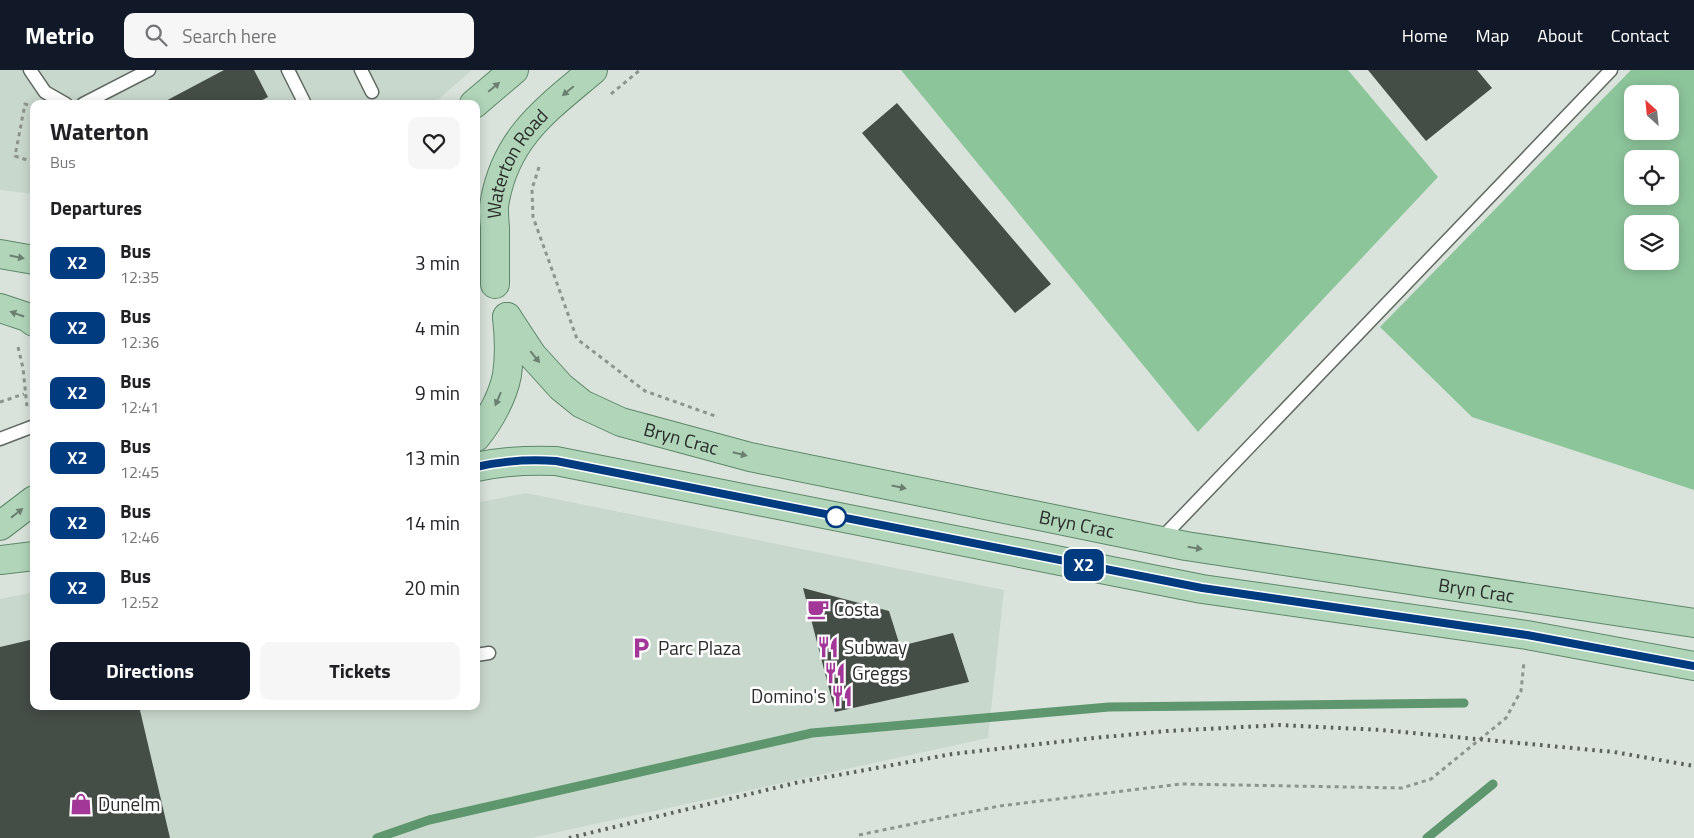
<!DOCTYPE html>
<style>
body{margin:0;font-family:"Titillium Web",sans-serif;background:#f6f6f6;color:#202124;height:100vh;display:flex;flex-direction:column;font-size:19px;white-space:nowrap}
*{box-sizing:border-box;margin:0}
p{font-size:16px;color:#757577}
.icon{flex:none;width:28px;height:28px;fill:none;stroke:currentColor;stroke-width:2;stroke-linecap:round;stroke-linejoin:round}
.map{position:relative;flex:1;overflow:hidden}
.sheet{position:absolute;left:30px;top:30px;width:450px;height:610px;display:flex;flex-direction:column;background:#fff;border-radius:10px;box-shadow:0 2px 12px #0003}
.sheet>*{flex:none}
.badge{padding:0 10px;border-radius:8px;font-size:18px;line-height:32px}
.needle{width:32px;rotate:333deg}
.tools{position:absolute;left:1624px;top:15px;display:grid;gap:10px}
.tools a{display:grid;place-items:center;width:55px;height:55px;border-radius:10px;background:#fff;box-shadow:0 2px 12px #0003;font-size:25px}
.map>.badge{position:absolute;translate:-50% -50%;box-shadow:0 0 0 2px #fff}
h2{padding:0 20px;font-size:19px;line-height:45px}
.round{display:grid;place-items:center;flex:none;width:52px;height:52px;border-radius:10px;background:#f6f6f6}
.head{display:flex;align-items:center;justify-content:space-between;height:85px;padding:0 20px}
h1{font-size:24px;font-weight:700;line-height:38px}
.cta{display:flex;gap:10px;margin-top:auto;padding:10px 20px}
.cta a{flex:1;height:58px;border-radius:10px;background:#111827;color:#fff;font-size:20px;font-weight:700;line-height:58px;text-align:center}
.cta a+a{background:#f6f6f6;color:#202124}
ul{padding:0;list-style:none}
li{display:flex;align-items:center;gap:15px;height:65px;padding:0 20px}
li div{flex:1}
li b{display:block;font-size:19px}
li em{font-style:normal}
li .badge{min-width:55px;font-weight:700;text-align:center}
header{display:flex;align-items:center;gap:30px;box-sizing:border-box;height:70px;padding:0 25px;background:#111827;color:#fff}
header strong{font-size:24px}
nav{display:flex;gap:28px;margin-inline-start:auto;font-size:18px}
.search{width:350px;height:45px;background:#f6f6f6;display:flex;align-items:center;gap:12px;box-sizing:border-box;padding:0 18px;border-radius:10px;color:#757577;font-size:19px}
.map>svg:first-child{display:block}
.built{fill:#c9d8cc}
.green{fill:#8dc59b;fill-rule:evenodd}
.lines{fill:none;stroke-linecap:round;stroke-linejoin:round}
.stream{stroke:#5e966d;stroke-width:9}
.building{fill:#454d47}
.lane-casing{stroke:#606962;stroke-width:15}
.primary-casing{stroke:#5e8869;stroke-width:30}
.path{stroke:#8d948e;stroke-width:3;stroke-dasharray:4 4;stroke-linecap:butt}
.lane{stroke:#fff;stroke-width:12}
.primary{stroke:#b0d5b9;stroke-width:28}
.rail{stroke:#5b605b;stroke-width:4;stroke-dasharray:2.5 5;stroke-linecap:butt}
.oneway{fill:#6c8071}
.line-casing{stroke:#fff;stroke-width:11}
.line{stroke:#003b80;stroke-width:8}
.stop-dot{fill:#fff;stroke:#003b80;stroke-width:2.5}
.labels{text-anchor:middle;stroke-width:5;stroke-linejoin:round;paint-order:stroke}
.street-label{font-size:19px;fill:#292c29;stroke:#fff}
.poi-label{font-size:19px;fill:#292c29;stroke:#fff;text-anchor:start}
</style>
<header>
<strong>Metrio</strong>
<div class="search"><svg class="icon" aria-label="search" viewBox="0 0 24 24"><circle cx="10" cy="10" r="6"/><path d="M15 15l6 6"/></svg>Search here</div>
<nav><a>Home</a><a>Map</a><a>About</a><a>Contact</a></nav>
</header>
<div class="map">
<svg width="1694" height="768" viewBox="0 0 1694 768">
<rect width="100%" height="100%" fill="#d9e3db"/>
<path class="built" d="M 0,0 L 472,0 L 433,34 L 34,34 L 34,124 L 0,120 Z
M 526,423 L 1004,520 L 988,668 L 531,768 L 0,768 L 0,529 L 34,522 L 34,636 L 476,636 L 476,433 Z"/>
<path class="green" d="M 901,0 L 1348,0 L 1438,107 L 1198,362 Z
M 1631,0 L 1694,0 L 1694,420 L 1472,347 L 1380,257 ZM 1632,24 L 1670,24 L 1670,61 L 1632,61 ZM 1632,89 L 1670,89 L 1670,126 L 1632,126 ZM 1632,154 L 1670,154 L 1670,191 L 1632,191 Z"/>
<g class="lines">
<path class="stream" d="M 377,768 L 429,750 L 812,663 L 1109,637 L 1464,633
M 1427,768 L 1493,714"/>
</g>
<path class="building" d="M 224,0 L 254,0 L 268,27 L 255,34 L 160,34 Z
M 1368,0 L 1477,0 L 1492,18 L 1426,71 Z
M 897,33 L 1051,214 L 1015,243 L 862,63 Z
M 803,518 L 889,541 L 900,576 L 953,563 L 969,612 L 835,642 Z
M 34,569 L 34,636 L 139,636 L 170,768 L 0,768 L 0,577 Z"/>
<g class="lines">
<g class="lane-casing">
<path id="lane" d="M 30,0 L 45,22 L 66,34
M 288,0 L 305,34
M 361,0 L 372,22
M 83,34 L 149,0
M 0,369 L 34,356
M 1159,471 L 1611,0
M 476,585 L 489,583"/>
</g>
<g class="primary-casing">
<g id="primary">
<path d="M 474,34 L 514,0"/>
<path d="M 0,184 L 34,190"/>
<path id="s1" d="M 495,214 C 495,195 495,176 495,157 C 494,148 493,139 495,130 C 507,66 547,39 593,0"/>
<path d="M 0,238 L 27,247 L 34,252"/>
<path id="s2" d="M 507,247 L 532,285 L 561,317 L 582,334 L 621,352 L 750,387 L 1186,476 L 1694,553"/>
<path d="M 476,367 C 490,350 503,326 507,305 C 510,286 509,265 507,247"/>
<path d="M 476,397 C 503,391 529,390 556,391 L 1202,519 L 1527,565 L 1694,596"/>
<path d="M 0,456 L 34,430"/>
<path d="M 0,490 L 34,486"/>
</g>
</g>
<path class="path" d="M 611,24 L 640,0
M 28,35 L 25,34 L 15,86 L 30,91
M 539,97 L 532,119 L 533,147 L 577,269 L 645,321 L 718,347
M 18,277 L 23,298 L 27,337
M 0,332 L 24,324
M 859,765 L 999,736 L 1181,714 L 1402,718 L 1431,709 L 1506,648 L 1521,621 L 1524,592"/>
<use href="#lane" class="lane"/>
<use href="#primary" class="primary"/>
<path class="rail" d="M 569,768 L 795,713 L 952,684 L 1084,669 L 1167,661 L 1280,655 L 1381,660 L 1614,682 L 1694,696"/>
</g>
<defs><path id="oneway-solid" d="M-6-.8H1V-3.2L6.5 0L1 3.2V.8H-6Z" transform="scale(1.25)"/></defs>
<g class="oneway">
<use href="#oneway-solid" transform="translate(494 17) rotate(-40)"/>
<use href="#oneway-solid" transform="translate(568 21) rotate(140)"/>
<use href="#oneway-solid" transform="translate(17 187) rotate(11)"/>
<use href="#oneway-solid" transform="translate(17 244) rotate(-161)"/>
<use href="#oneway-solid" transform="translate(535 287) rotate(51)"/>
<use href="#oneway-solid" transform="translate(498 329) rotate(113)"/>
<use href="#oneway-solid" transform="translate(740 384) rotate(14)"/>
<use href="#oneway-solid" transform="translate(899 417) rotate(12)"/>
<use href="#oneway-solid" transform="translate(17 443) rotate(-38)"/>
<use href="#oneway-solid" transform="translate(1195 478) rotate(9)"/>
</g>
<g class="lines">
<g class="line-casing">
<path id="line" d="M 476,397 C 502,391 529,389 556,391 L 1202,518 L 1527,565 L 1694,596"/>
</g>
<use href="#line" class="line"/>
</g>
<defs>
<g id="cafe-bare" transform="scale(1.725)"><path d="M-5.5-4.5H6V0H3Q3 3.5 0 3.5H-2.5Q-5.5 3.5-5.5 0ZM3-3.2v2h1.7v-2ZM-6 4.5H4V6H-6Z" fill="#a23798" stroke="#fff" stroke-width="2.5" paint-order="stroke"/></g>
<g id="restaurant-bare" transform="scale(1.725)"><path d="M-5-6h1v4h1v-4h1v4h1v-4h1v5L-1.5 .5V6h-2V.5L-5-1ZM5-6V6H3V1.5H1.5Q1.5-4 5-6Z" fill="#a23798" stroke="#fff" stroke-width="2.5" paint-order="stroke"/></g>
<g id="parking-bare" transform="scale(1.725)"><path d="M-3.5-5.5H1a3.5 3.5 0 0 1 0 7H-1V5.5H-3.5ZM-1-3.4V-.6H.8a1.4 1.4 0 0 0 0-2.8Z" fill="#a23798" stroke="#fff" stroke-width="2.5" paint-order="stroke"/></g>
<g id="shop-bare" transform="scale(1.725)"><path d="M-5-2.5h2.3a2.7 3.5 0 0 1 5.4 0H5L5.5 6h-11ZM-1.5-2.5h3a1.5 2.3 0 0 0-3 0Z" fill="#a23798" stroke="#fff" stroke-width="2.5" paint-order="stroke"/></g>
</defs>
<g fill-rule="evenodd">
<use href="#cafe-bare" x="818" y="539"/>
<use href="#restaurant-bare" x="828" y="577"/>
<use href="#parking-bare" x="641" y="578"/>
<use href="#restaurant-bare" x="835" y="603"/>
<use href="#restaurant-bare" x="842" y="626"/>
<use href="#shop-bare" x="81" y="734"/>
</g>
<circle class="stop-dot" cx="836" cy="447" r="10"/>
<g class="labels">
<g class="street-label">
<text dy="7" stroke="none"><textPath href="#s1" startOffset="126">Waterton Road</textPath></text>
<text dy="7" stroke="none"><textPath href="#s2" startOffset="221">Bryn Crac</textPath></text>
<text dy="7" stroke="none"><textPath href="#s2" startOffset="626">Bryn Crac</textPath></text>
<text dy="7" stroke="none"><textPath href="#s2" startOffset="1031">Bryn Crac</textPath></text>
</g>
<g class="poi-label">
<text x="834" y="546">Costa</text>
<text x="844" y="584">Subway</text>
<text x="658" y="585">Parc Plaza</text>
<text x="852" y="610">Greggs</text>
<text x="826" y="633" text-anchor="end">Domino's</text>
<text x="98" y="741">Dunelm</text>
</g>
</g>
</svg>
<div class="tools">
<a><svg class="needle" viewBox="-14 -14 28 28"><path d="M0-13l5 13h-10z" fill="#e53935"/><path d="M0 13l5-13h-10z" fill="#757577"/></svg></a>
<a><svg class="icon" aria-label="locate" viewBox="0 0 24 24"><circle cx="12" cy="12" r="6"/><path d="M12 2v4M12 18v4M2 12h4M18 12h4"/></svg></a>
<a><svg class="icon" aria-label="layers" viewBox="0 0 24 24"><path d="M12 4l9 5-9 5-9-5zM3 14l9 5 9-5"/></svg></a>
</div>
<b class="badge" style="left:1084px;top:495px;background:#003b80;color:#fff">X2</b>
<section class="sheet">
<div class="head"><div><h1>Waterton</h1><p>Bus</p></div><a class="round"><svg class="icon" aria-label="heart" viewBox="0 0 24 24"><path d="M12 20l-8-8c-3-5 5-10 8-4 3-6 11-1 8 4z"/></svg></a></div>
<h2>Departures</h2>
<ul>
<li><span class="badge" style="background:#003b80;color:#fff">X2</span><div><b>Bus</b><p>12:35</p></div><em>3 min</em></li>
<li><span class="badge" style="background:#003b80;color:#fff">X2</span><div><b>Bus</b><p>12:36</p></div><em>4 min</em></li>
<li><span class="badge" style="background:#003b80;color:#fff">X2</span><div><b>Bus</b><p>12:41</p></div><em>9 min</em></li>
<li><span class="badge" style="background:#003b80;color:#fff">X2</span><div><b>Bus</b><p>12:45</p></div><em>13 min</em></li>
<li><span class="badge" style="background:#003b80;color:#fff">X2</span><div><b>Bus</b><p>12:46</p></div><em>14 min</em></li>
<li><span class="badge" style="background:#003b80;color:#fff">X2</span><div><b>Bus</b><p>12:52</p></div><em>20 min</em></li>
</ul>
<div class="cta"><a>Directions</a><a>Tickets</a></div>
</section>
</div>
